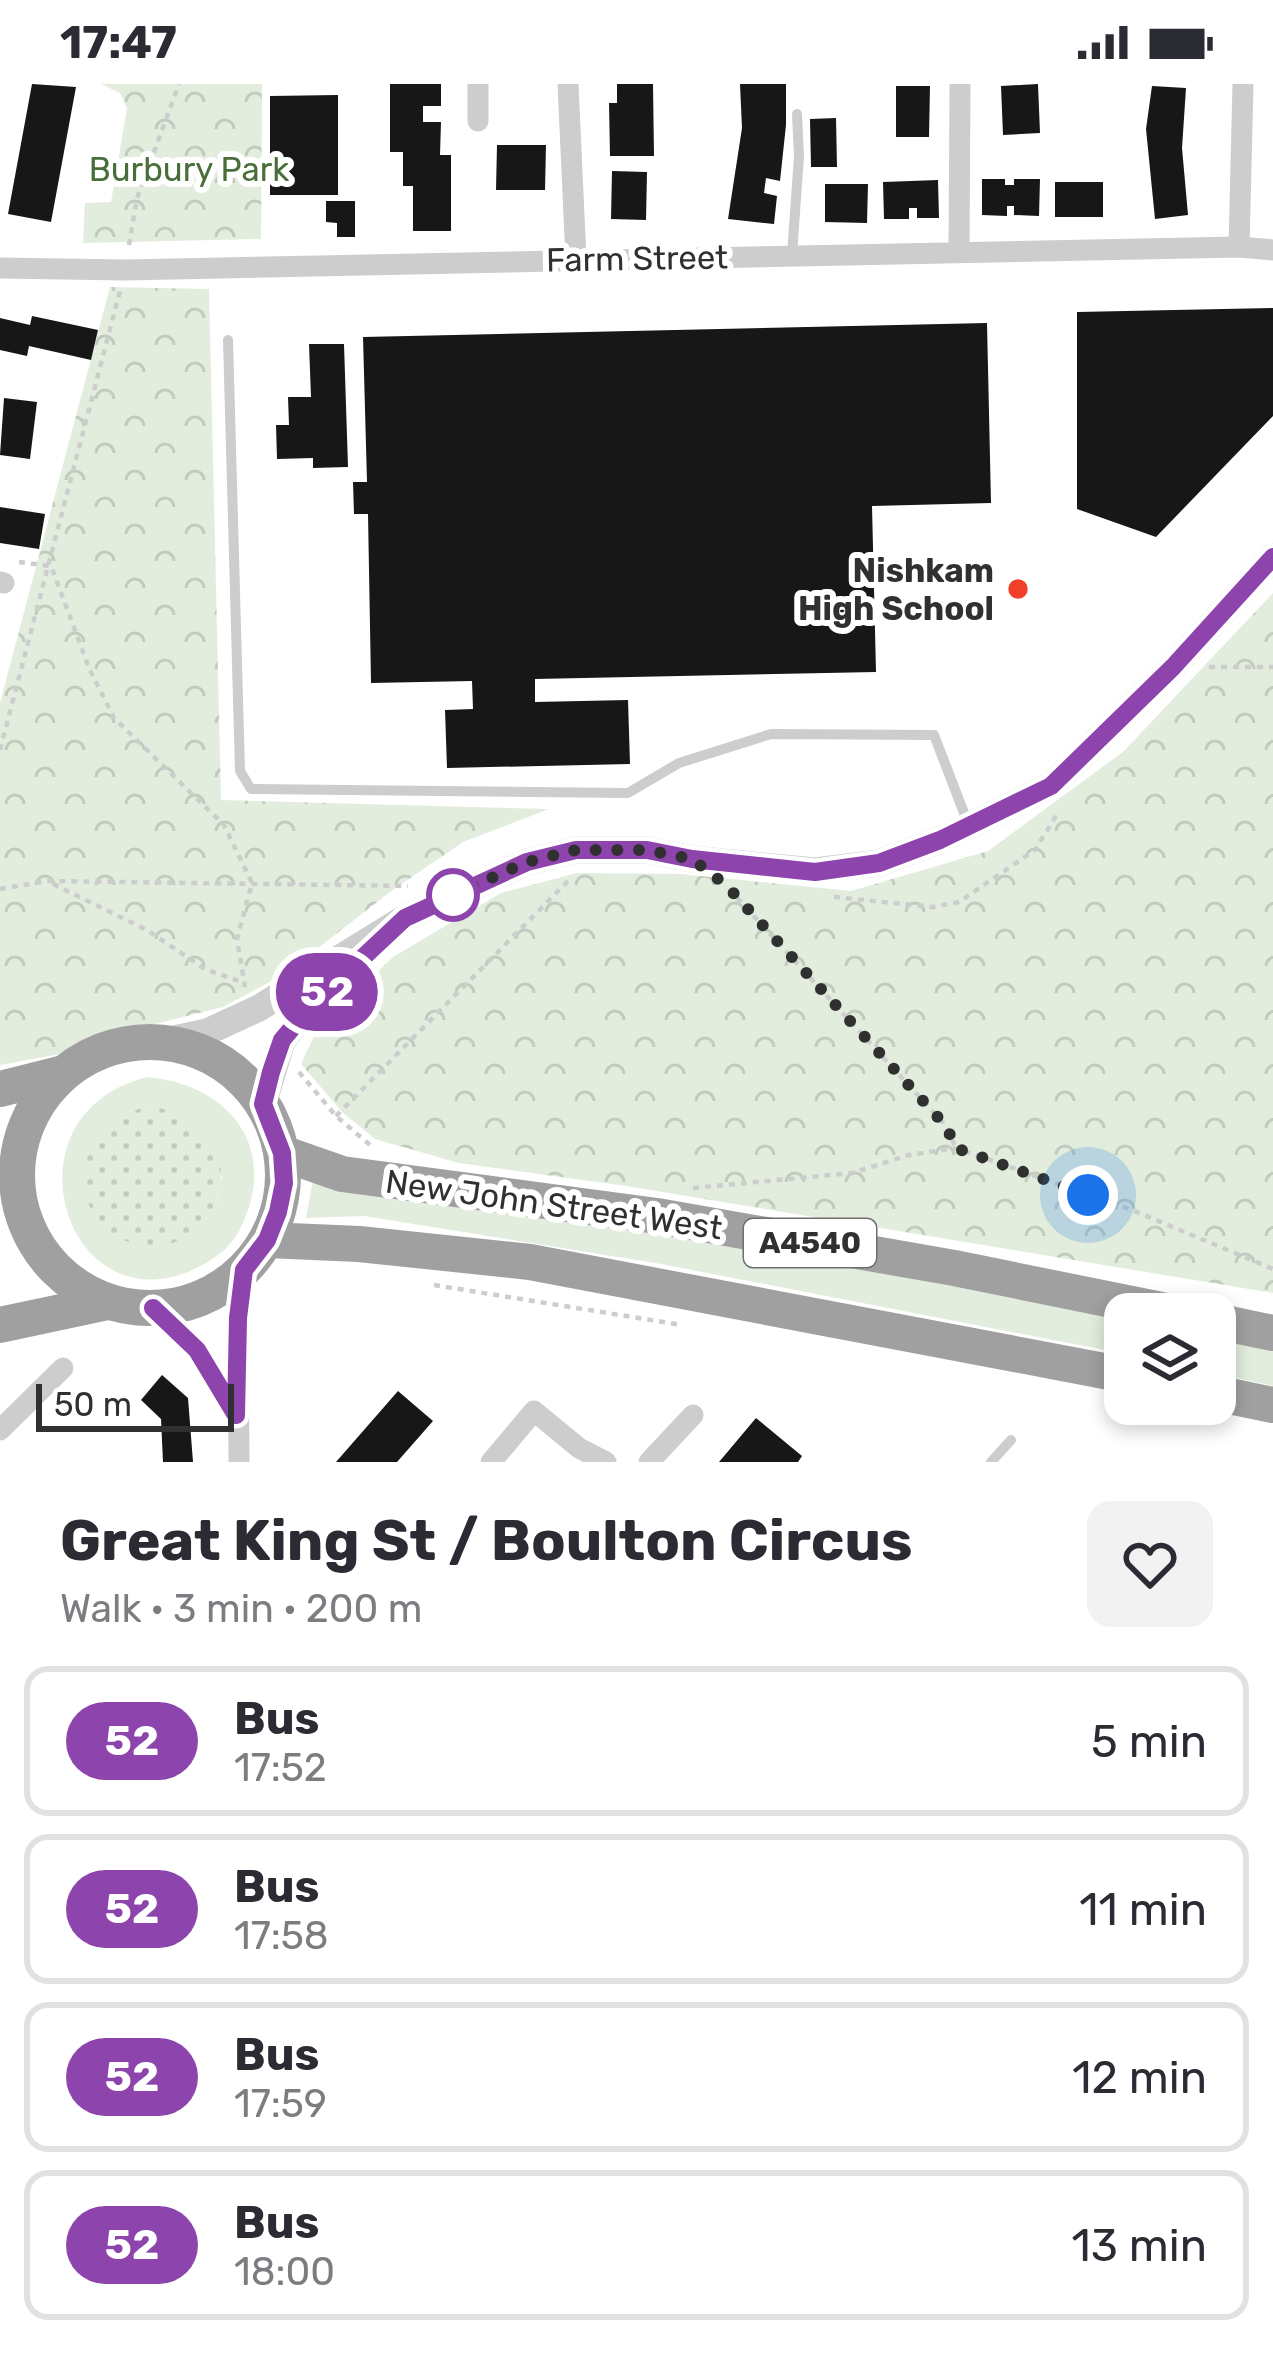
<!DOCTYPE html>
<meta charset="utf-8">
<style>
body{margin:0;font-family:Rubik,sans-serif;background:#f2f2f3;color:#2b2b33;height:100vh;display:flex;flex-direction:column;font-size:45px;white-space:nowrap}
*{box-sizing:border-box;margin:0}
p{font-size:39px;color:#7c7c81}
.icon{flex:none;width:66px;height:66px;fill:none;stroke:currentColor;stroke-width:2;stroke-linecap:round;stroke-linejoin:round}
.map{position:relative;height:1378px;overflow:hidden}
.details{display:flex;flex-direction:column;background:#fff;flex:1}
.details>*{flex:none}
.badge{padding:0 24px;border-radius:39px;font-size:42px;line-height:78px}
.tools{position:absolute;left:1104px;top:1209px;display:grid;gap:24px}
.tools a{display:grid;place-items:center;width:132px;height:132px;border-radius:24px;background:#fff;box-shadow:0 6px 18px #0003;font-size:60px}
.scale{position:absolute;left:36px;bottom:30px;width:198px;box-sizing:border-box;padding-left:12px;border:6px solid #303030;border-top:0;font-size:33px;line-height:42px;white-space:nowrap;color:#303030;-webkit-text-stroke:9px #fff;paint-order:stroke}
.you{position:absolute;width:60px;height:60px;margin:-30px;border:9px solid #fff;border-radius:50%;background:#1a73e8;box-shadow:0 0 0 18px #1a73e833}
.map>.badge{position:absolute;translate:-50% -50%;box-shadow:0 0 0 6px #fff}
.round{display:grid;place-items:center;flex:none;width:126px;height:126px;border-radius:24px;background:#f2f2f3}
.headline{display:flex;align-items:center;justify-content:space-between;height:204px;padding:0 60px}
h1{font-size:57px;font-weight:700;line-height:90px}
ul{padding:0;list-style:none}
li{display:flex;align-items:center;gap:36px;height:150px;margin:0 24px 18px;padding:0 36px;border:6px solid #e1e1e2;border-radius:24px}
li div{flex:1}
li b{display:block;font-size:45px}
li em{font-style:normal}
li .badge{min-width:132px;font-weight:700;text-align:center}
.status{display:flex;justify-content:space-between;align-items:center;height:84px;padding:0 60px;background:#fff;direction:ltr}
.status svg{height:33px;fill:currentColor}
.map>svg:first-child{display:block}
.grass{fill:#e2eddd;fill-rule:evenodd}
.forest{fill:url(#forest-crowns)}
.garden{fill:url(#garden-dots)}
.building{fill:#171717}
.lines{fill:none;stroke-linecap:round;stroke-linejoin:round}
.path{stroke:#cdcdcd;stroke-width:4.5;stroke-dasharray:6 6;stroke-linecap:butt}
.service{stroke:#cdcdcd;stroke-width:10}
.minor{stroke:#cdcdcd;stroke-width:21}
.tertiary{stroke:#cdcdcd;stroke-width:27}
.trunk{stroke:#a0a0a0;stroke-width:36}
.line-casing{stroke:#fff;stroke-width:27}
.line{stroke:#8e44ad;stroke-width:18}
.walk{stroke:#303030;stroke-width:12;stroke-dasharray:0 21.6}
.poi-dot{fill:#f04128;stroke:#fff;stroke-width:4.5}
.stop-dot{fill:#fff;stroke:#8e44ad;stroke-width:6}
.labels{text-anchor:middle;stroke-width:12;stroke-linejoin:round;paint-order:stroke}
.shield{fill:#fff;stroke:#6e6e6e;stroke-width:3}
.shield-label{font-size:30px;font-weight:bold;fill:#303030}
.park-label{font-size:33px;fill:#486e3a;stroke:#fff}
.street-label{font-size:33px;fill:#303030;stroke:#fff}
.poi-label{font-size:33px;font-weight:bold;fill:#303030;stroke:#fff;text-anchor:end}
</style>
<div class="status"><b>17:47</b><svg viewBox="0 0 49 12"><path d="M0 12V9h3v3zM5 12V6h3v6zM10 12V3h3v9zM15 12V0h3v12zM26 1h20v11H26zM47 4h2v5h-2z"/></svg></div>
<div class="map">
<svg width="1273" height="1378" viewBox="0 0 1273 1378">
<defs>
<pattern id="forest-crowns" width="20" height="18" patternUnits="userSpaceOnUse" patternTransform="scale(3)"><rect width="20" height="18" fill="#e2eddd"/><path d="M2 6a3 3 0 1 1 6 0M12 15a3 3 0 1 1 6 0" fill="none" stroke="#c2ccbe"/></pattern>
<pattern id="garden-dots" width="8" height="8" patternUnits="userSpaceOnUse" patternTransform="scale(3)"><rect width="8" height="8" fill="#e2eddd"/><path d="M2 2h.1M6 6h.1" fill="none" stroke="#c2ccbe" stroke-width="1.8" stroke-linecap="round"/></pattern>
</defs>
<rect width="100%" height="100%" fill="#fff"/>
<path class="grass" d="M 147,993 C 232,1001 281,1066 239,1147 C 229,1166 210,1178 190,1187 C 64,1240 0,1030 147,993 ZM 150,1024 L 171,1027 L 222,1092 L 218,1115 L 206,1136 L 121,1154 L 102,1140 L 89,1121 L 128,1028 Z
M 313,1096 L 668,1148 L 1125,1235 L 1125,1270 L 661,1180 L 364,1132 L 306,1134 Z
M 1215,1253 L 1273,1265 L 1273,1302 L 1215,1289 Z"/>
<path class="forest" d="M 101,0 L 262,0 L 261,155 L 83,159 L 85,119 L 111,118 L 127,24 L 120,9 Z
M 110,203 L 209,205 L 221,716 L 549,725 L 463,758 L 390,808 L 286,889 L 223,923 L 139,944 L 60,970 L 0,981 L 0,619 Z
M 1273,509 L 1273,1209 L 626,1102 L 459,1079 L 375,1055 L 342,1028 L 301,980 L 316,948 L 393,873 L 501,809 L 577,789 L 681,790 L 851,807 L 988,767 L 1123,668 Z"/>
<path class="garden" d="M83 1093a69 69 0 1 1 138 0a69 69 0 1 1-138 0Z"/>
<path class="building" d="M 32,0 L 76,3 L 51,138 L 8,130 Z
M 390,0 L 441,0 L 441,22 L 423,22 L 423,38 L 441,38 L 440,71 L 451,71 L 451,147 L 413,147 L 413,102 L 403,102 L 403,68 L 390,68 Z
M 617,0 L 653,0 L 654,72 L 610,72 L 609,19 L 617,19 Z
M 740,0 L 786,0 L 786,41 L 780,97 L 766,94 L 764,109 L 777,112 L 774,140 L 728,135 L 742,44 Z
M 1038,0 L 1040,49 L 1003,51 L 1001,2 Z
M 896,2 L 930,2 L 929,53 L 896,53 Z
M 1152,2 L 1186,4 L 1182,64 L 1188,131 L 1155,135 L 1146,45 Z
M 338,11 L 338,111 L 270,111 L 270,12 Z
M 836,34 L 837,83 L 811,83 L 810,35 Z
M 497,61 L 546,61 L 545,106 L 496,106 Z
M 612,87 L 647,88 L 646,136 L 611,135 Z
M 982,95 L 1005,95 L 1005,101 L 1014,101 L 1014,95 L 1040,95 L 1039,132 L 1014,131 L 1014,122 L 1007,122 L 1007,132 L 982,131 Z
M 938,96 L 939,134 L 917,134 L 917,124 L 909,124 L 909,135 L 884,135 L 883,98 Z
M 1055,98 L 1103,98 L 1103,133 L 1055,133 Z
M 825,100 L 868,100 L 867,139 L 825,138 Z
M 326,117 L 355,117 L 355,153 L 337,153 L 337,139 L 326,138 Z
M 1273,224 L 1273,332 L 1156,453 L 1077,425 L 1077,228 Z
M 32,232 L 98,246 L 91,276 L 29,262 L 27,272 L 0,266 L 0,234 L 30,241 Z
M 987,239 L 991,419 L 872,422 L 876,588 L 535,595 L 535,618 L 628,616 L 630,680 L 447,684 L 445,626 L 473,625 L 472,597 L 371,599 L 368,430 L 354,430 L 353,398 L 367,398 L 363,253 Z
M 309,260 L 344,260 L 348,383 L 313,384 L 313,374 L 277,375 L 276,341 L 289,341 L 288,313 L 311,313 Z
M 4,314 L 37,318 L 30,375 L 0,371 Z
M 0,423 L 45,430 L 39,465 L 0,459 Z
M 162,1291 L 188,1314 L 193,1378 L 163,1378 L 161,1335 L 141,1316 Z
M 398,1307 L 433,1337 L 397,1378 L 336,1378 Z
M 756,1334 L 802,1372 L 798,1378 L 719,1378 Z"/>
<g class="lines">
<path class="path" d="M 129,161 L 137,114 L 179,0
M 19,478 L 51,482 L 89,584 L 114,634 L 224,741 L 252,799 L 237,855 L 245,903
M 1209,583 L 1273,583
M 0,666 L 120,207
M 53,800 L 147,846 L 205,885 L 239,897
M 0,805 L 47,797 L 408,802
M 729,805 L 946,1042 L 955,1062
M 834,813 L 933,823 L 959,818 L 1035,766 L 1059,727
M 299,988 L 336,1032 L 370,1061
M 336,1032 L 568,797
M 693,1104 L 852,1089 L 909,1071 L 956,1064 L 1132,1126 L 1273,1185
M 434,1201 L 682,1241
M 1137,1320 L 1191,1330"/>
<path class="service" d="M 792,171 L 799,72 L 797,30
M 228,256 L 240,687 L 251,705 L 628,709 L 679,679 L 771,650 L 934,651 L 969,742
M 991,1378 L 1011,1356"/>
<path class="minor" d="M 568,0 L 576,175
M 478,37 L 478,0
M 1239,163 L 1243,0
M 959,168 L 960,0
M 0,184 L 125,186 L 1239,163 L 1273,166
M 0,498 L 4,499
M 153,1224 L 197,1266 L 236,1330
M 0,1346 L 63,1284
M 239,1378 L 238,1234 L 244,1186
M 491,1378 L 534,1327 L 579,1364 L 606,1378
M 649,1378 L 693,1331"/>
<path class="tertiary" d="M 160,958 L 207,948 L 259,924 L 405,834 L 527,778 L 576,766 L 647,766 L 692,775 L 815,787 L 879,779 L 940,756 L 1051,702 L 1173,583 L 1273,473
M 263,1020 L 282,957 L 309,924 L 363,874"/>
<path class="trunk" d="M17 1091a133 133 0 1 1 266 0a133 133 0 1 1-266 0Z
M 0,1005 L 64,989
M 282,1069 L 342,1090 L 657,1132 L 954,1184 L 1181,1230
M 267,1156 L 359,1160 L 530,1178 L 1125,1291
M 1215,1237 L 1273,1249
M 0,1241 L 108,1218
M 1215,1309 L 1273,1321"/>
</g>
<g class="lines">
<g class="line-casing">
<path id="line" d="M 153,1224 L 197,1266 L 236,1331 L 238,1234 L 244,1186 L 267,1156 L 278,1128 L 284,1099 L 282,1069 L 263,1020 L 271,988 L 282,956 L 309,924 L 405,834 L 527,778 L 576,766 L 647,766 L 692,775 L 815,788 L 879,779 L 940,756 L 1051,702 L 1173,583 L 1273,473"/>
</g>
<use href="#line" class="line"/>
<path class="walk" d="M 453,811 L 527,778 L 576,766 L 647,766 L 692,775 L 727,802 L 946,1042 L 956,1064 L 1088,1111"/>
</g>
<circle class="poi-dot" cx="1018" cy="505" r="12"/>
<circle class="stop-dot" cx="453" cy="811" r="24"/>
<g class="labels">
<rect class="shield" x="744" y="1135" width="132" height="48" rx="9"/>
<g class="shield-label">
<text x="810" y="1169">A4540</text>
</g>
<g class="park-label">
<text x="189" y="97">Burbury Park</text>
</g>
<g class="street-label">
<text transform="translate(637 174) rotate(-1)" y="12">Farm Street</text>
<text transform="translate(554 1120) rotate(8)" y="12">New John Street West</text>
</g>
<g class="poi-label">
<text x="994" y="498">Nishkam<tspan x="994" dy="38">High School</tspan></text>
</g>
</g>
</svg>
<div class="tools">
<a><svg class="icon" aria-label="layers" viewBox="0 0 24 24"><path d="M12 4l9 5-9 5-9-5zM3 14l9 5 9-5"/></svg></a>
</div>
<div class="scale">50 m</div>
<div class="you" style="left:1088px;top:1111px"></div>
<b class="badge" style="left:327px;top:908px;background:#8e44ad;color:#fff">52</b>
</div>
<section class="details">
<div class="headline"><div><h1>Great King St / Boulton Circus</h1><p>Walk · 3 min · 200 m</p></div><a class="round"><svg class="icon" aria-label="heart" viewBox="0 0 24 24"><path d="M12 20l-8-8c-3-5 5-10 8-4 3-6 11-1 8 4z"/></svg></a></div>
<ul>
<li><span class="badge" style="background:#8e44ad;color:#fff">52</span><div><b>Bus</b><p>17:52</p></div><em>5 min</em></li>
<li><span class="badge" style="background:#8e44ad;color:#fff">52</span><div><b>Bus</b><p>17:58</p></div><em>11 min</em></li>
<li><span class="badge" style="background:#8e44ad;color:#fff">52</span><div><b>Bus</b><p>17:59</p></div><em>12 min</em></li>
<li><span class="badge" style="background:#8e44ad;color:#fff">52</span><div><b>Bus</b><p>18:00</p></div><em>13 min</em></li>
</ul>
</section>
